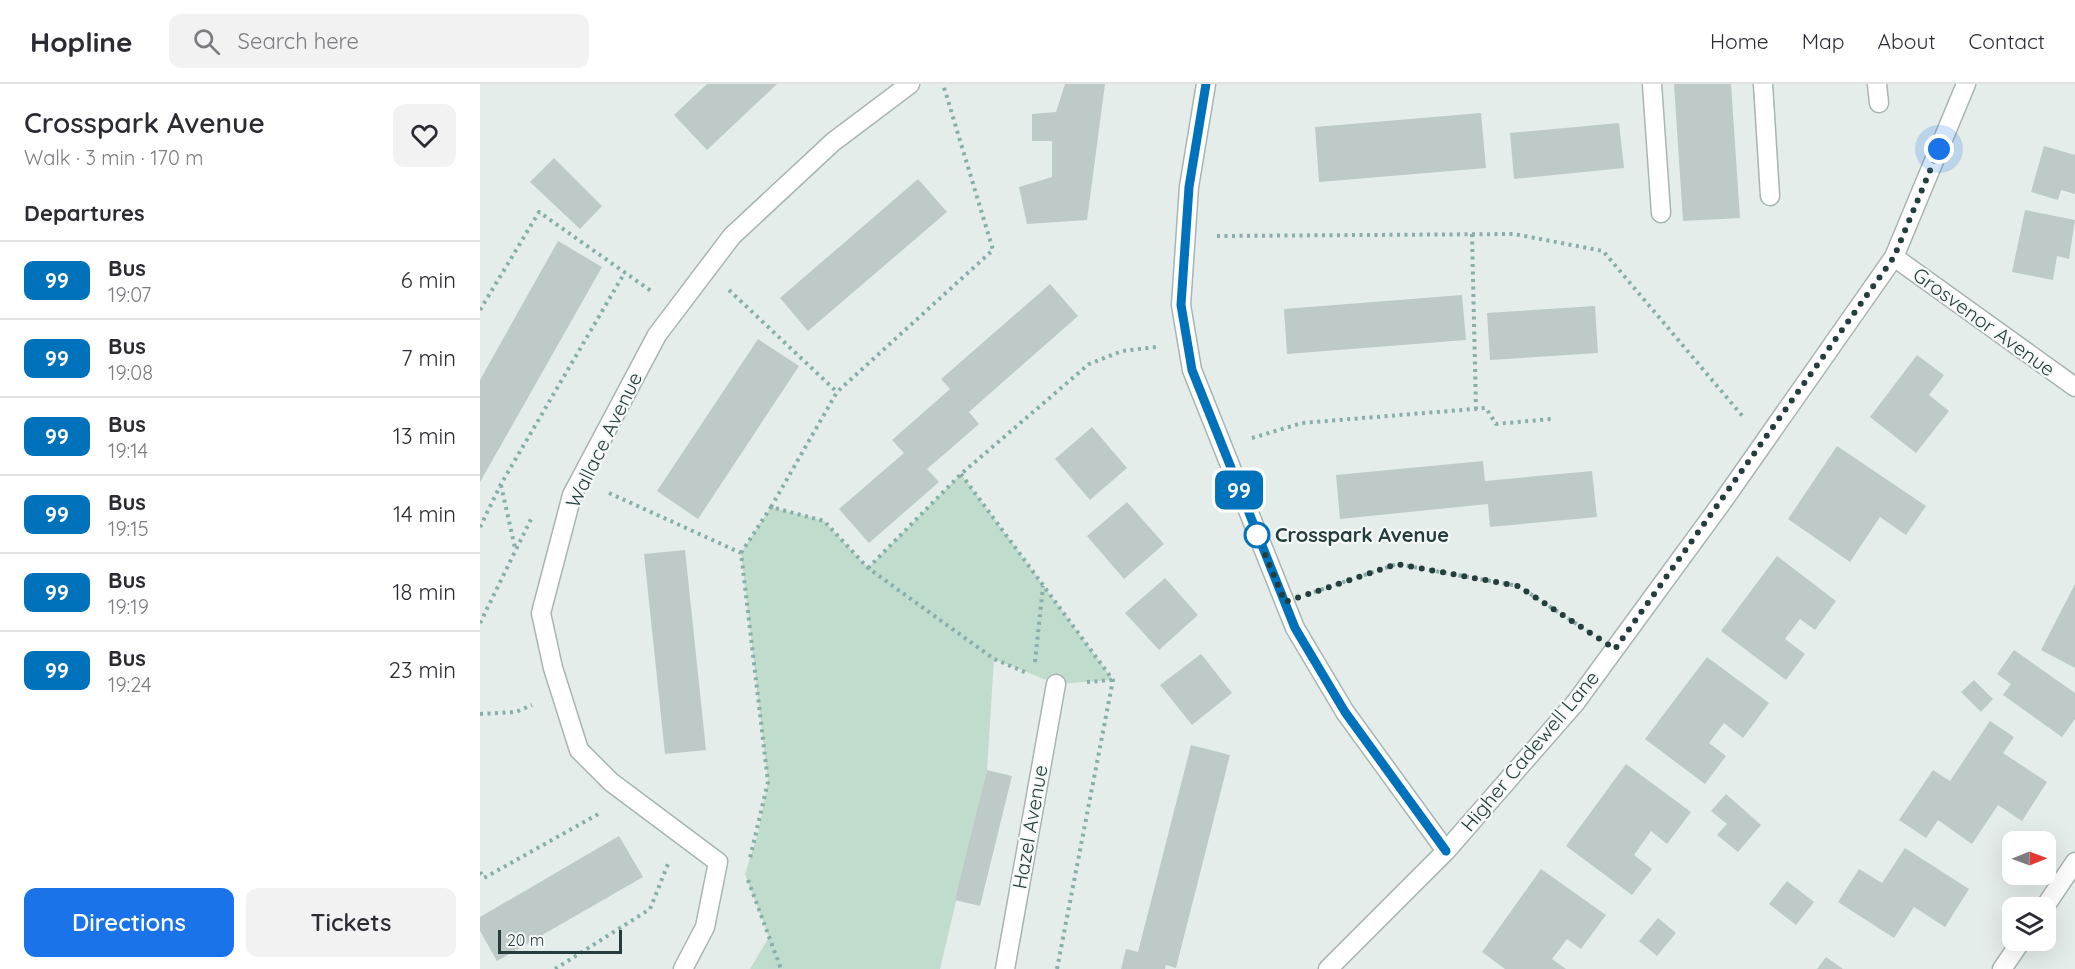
<!DOCTYPE html>
<meta charset="utf-8">
<style>
body{margin:0;font-family:Quicksand,sans-serif;background:#f2f2f3;color:#2b2b33;height:100vh;display:flex;flex-direction:column;font-size:22px;white-space:nowrap}
*{box-sizing:border-box;margin:0}
p{font-size:20px;color:#7c7c81}
.icon{flex:none;width:33px;height:33px;fill:none;stroke:currentColor;stroke-width:2;stroke-linecap:round;stroke-linejoin:round}
.map{position:relative;flex:1;overflow:hidden}
.details{display:flex;flex-direction:column;background:#fff;width:480px}
.details>*{flex:none}
.badge{padding:0 12px;border-radius:9px;font-size:21px;line-height:39px}
.needle{width:39px;rotate:89deg}
.fabs{position:absolute;left:1522px;top:747px;display:grid;gap:12px}
.fabs a{display:grid;place-items:center;width:54px;height:54px;border-radius:12px;background:#fff;box-shadow:0 6px 24px #0002;font-size:30px}
.scale{position:absolute;left:18px;bottom:15px;width:124px;box-sizing:border-box;padding-left:6px;border:3px solid #253d3c;border-top:0;font-size:16px;line-height:21px;white-space:nowrap;color:#253d3c;-webkit-text-stroke:4px #f5f9f8;paint-order:stroke}
.you{position:absolute;width:30px;height:30px;margin:-15px;border:4px solid #fff;border-radius:50%;background:#1a73e8;box-shadow:0 0 0 9px #1a73e833}
.map>.badge{position:absolute;translate:-50% -50%;box-shadow:0 0 0 3px #fff}
h2{padding:0 24px;font-size:22px;line-height:54px}
.round{display:grid;place-items:center;flex:none;width:63px;height:63px;border-radius:12px;background:#f2f2f3}
.overview{display:flex;align-items:center;justify-content:space-between;height:102px;padding:0 24px}
h1{font-size:28px;font-weight:600;line-height:45px}
.action{display:flex;gap:12px;margin-top:auto;padding:12px 24px}
.action a{flex:1;height:69px;border-radius:12px;background:#1a73e8;color:#fff;font-size:24px;font-weight:600;line-height:69px;text-align:center}
.action a+a{background:#f2f2f3;color:#2b2b33}
ul{padding:0;list-style:none}
li{display:flex;align-items:center;gap:18px;height:78px;padding:0 24px;border-top:2px solid #e1e1e2}
li div{flex:1}
li b{display:block;font-size:22px}
li em{font-style:normal}
li .badge{min-width:66px;font-weight:700;text-align:center}
header{display:flex;align-items:center;gap:36px;box-sizing:border-box;height:84px;padding:0 30px;background:#fff;border-bottom:2px solid #e1e1e2}
header strong{font-size:28px}
nav{display:flex;gap:33px;margin-inline-start:auto;font-size:21px}
.search{width:420px;height:54px;background:#f2f2f3;display:flex;align-items:center;gap:15px;box-sizing:border-box;padding:0 21px;border-radius:12px;color:#7c7c81;font-size:22px}
main{display:flex;flex:1;min-height:0}
.map>svg:first-child{display:block}
.green{fill:#bfdccd}
.building{fill:#bdcac8}
.lines{fill:none;stroke-linecap:round;stroke-linejoin:round}
.minor-casing{stroke:#a8b5b3;stroke-width:21}
.path{stroke:#88aeaa;stroke-width:4;stroke-dasharray:3 4.5;stroke-linecap:butt}
.minor{stroke:#fff;stroke-width:18}
.line-casing{stroke:#fff;stroke-width:14}
.line{stroke:#0072bc;stroke-width:9}
.walk{stroke:#253d3c;stroke-width:6;stroke-dasharray:0 10.8}
.stop-dot{fill:#fff;stroke:#0072bc;stroke-width:3}
.labels{text-anchor:middle;stroke-width:4.5;stroke-linejoin:round;paint-order:stroke}
.street-label{font-size:20px;fill:#253d3c;stroke:#f5f9f8}
.stop-label{font-size:20px;font-weight:bold;fill:#253d3c;stroke:#f5f9f8;text-anchor:start}
</style>
<header>
<strong>Hopline</strong>
<div class="search"><svg class="icon" aria-label="search" viewBox="0 0 24 24"><circle cx="10" cy="10" r="6"/><path d="M15 15l6 6"/></svg>Search here</div>
<nav><a>Home</a><a>Map</a><a>About</a><a>Contact</a></nav>
</header>
<main>
<section class="details">
<div class="overview"><div><h1>Crosspark Avenue</h1><p>Walk · 3 min · 170 m</p></div><a class="round"><svg class="icon" aria-label="heart" viewBox="0 0 24 24"><path d="M12 20l-8-8c-3-5 5-10 8-4 3-6 11-1 8 4z"/></svg></a></div>
<h2>Departures</h2>
<ul>
<li><span class="badge" style="background:#0072bc;color:#fff">99</span><div><b>Bus</b><p>19:07</p></div><em>6 min</em></li>
<li><span class="badge" style="background:#0072bc;color:#fff">99</span><div><b>Bus</b><p>19:08</p></div><em>7 min</em></li>
<li><span class="badge" style="background:#0072bc;color:#fff">99</span><div><b>Bus</b><p>19:14</p></div><em>13 min</em></li>
<li><span class="badge" style="background:#0072bc;color:#fff">99</span><div><b>Bus</b><p>19:15</p></div><em>14 min</em></li>
<li><span class="badge" style="background:#0072bc;color:#fff">99</span><div><b>Bus</b><p>19:19</p></div><em>18 min</em></li>
<li><span class="badge" style="background:#0072bc;color:#fff">99</span><div><b>Bus</b><p>19:24</p></div><em>23 min</em></li>
</ul>
<div class="action"><a>Directions</a><a>Tickets</a></div>
</section>
<div class="map">
<svg width="1595" height="885" viewBox="0 0 1595 885">
<rect width="100%" height="100%" fill="#e5edeb"/>
<path class="green" d="M 481,390 L 633,596 L 576,600 L 514,575 L 507,686 L 460,885 L 270,885 L 289,853 L 265,790 L 278,749 L 288,698 L 261,469 L 291,423 L 344,437 L 388,484 Z"/>
<path class="building" d="M 227,0 L 297,0 L 227,66 L 194,31 Z
M 585,0 L 625,0 L 607,136 L 547,140 L 539,103 L 572,93 L 572,57 L 552,57 L 552,30 L 576,28 Z
M 1194,0 L 1251,0 L 1260,134 L 1203,137 Z
M 1001,29 L 1006,84 L 839,98 L 835,43 Z
M 1139,39 L 1144,84 L 1034,95 L 1030,49 Z
M 1564,62 L 1595,71 L 1595,110 L 1581,106 L 1578,116 L 1551,108 Z
M 74,74 L 122,122 L 100,145 L 50,98 Z
M 438,95 L 467,128 L 328,247 L 300,214 Z
M 1545,126 L 1595,136 L 1589,175 L 1577,172 L 1573,196 L 1532,188 Z
M 78,157 L 122,183 L 0,398 L 0,296 Z
M 570,200 L 598,232 L 489,328 L 499,340 L 447,385 L 459,398 L 389,459 L 359,425 L 424,369 L 412,356 L 470,305 L 461,295 Z
M 982,211 L 986,256 L 807,270 L 804,225 Z
M 1115,222 L 1118,269 L 1010,276 L 1007,229 Z
M 278,255 L 319,282 L 218,435 L 177,407 Z
M 1437,271 L 1464,291 L 1449,311 L 1469,327 L 1436,369 L 1390,333 Z
M 612,343 L 647,384 L 610,416 L 575,375 Z
M 1357,362 L 1446,422 L 1426,451 L 1400,433 L 1370,478 L 1308,435 Z
M 1003,377 L 1005,397 L 1112,387 L 1117,433 L 1010,443 L 1008,420 L 860,435 L 856,391 Z
M 647,418 L 684,460 L 644,495 L 607,452 Z
M 205,466 L 226,666 L 185,670 L 164,470 Z
M 1297,472 L 1356,517 L 1335,546 L 1320,535 L 1305,555 L 1325,570 L 1306,596 L 1241,547 Z
M 685,494 L 718,531 L 679,566 L 645,529 Z
M 1595,500 L 1595,584 L 1561,566 Z
M 1534,566 L 1595,609 L 1595,635 L 1582,653 L 1523,611 L 1531,600 L 1517,590 Z
M 721,570 L 752,609 L 712,641 L 680,601 Z
M 1227,573 L 1289,619 L 1263,654 L 1244,639 L 1229,659 L 1246,672 L 1225,700 L 1165,655 Z
M 1494,596 L 1513,615 L 1501,628 L 1481,608 Z
M 1510,637 L 1534,653 L 1523,669 L 1567,698 L 1542,737 L 1518,721 L 1492,760 L 1458,736 L 1446,754 L 1419,736 L 1453,686 L 1470,697 Z
M 711,661 L 750,671 L 696,884 L 686,881 L 685,885 L 641,885 L 646,865 L 658,868 Z
M 1146,680 L 1211,728 L 1187,760 L 1171,747 L 1154,771 L 1172,785 L 1152,811 L 1086,762 Z
M 507,686 L 532,692 L 500,822 L 475,816 Z
M 1246,710 L 1281,741 L 1258,768 L 1237,751 L 1247,740 L 1231,727 Z
M 139,752 L 163,793 L 17,877 L 0,847 L 0,833 Z
M 1425,764 L 1489,805 L 1465,843 L 1434,823 L 1414,854 L 1358,818 L 1379,785 L 1402,799 Z
M 1061,785 L 1126,831 L 1101,865 L 1087,855 L 1072,875 L 1086,885 L 1025,885 L 1002,868 Z
M 1307,797 L 1334,818 L 1316,841 L 1289,820 Z
M 1178,834 L 1196,849 L 1177,872 L 1159,857 Z
M 1346,873 L 1363,885 L 1337,885 Z"/>
<g class="lines">
<g class="minor-casing">
<path id="minor" d="M 726,0 L 709,103 L 701,221 L 712,286 L 815,544 L 865,628 L 966,767
M 1172,0 L 1181,129
M 1283,0 L 1290,112
M 1397,0 L 1399,19
M 1414,173 L 1595,303
M 1564,824 L 1595,778
M 203,885 L 225,843 L 238,778 L 131,698 L 99,666 L 73,584 L 61,529 L 92,411 L 177,251 L 252,152 L 353,58 L 430,0
M 525,885 L 576,600
M 848,885 L 966,767 L 1096,618 L 1243,417 L 1414,173 L 1486,0
M 1522,885 L 1542,856"/>
</g>
<path class="path" d="M 992,150 L 996,325
M 737,152 L 1034,150 L 1123,167 L 1265,335
M 249,206 L 357,308
M 0,226 L 59,128 L 171,207
M 772,354 L 822,339 L 1006,324 L 1016,340 L 1071,335
M 481,390 L 633,596 L 577,885
M 21,401 L 35,464
M 129,409 L 261,469 L 288,698 L 270,774
M 291,423 L 357,308 L 513,166 L 463,0
M 0,443 L 21,400 L 145,188
M 261,469 L 291,423 L 344,437 L 388,484 L 514,575 L 547,589
M 388,484 L 481,390 L 609,280 L 642,267 L 676,263
M 834,508 L 917,480 L 1038,502 L 1109,548
M 0,539 L 52,433
M 555,578 L 563,502
M 607,598 L 632,596
M 0,630 L 36,628 L 52,621
M 0,788 L 4,794 L 122,728
M 268,796 L 301,885
M 75,885 L 170,825 L 188,780"/>
<use href="#minor" class="minor"/>
</g>
<g class="lines">
<g class="line-casing">
<path id="line" d="M 726,0 L 709,103 L 701,221 L 712,286 L 815,544 L 865,628 L 966,767"/>
</g>
<use href="#line" class="line"/>
<path class="walk" d="M 777,451 L 805,518 L 917,480 L 1038,502 L 1135,565 L 1414,173 L 1459,65"/>
</g>
<circle class="stop-dot" cx="777" cy="451" r="12"/>
<g class="labels">
<g class="street-label">
<text transform="translate(1504 238) rotate(36)" y="7">Grosvenor Avenue</text>
<text transform="translate(124 356) rotate(-64)" y="7">Wallace Avenue</text>
<text transform="translate(1050 667) rotate(-50)" y="7">Higher Cadewell Lane</text>
<text transform="translate(550 743) rotate(-80)" y="7">Hazel Avenue</text>
</g>
<g class="stop-label">
<text x="795" y="458">Crosspark Avenue</text>
</g>
</g>
</svg>
<div class="fabs">
<a><svg class="needle" viewBox="-14 -14 28 28"><path d="M0-13l5 13h-10z" fill="#e53935"/><path d="M0 13l5-13h-10z" fill="#7c7c81"/></svg></a>
<a><svg class="icon" aria-label="layers" viewBox="0 0 24 24"><path d="M12 4l9 5-9 5-9-5zM3 14l9 5 9-5"/></svg></a>
</div>
<div class="scale">20 m</div>
<div class="you" style="left:1459px;top:65px"></div>
<b class="badge" style="left:759px;top:406px;background:#0072bc;color:#fff">99</b>
</div>
</main>
